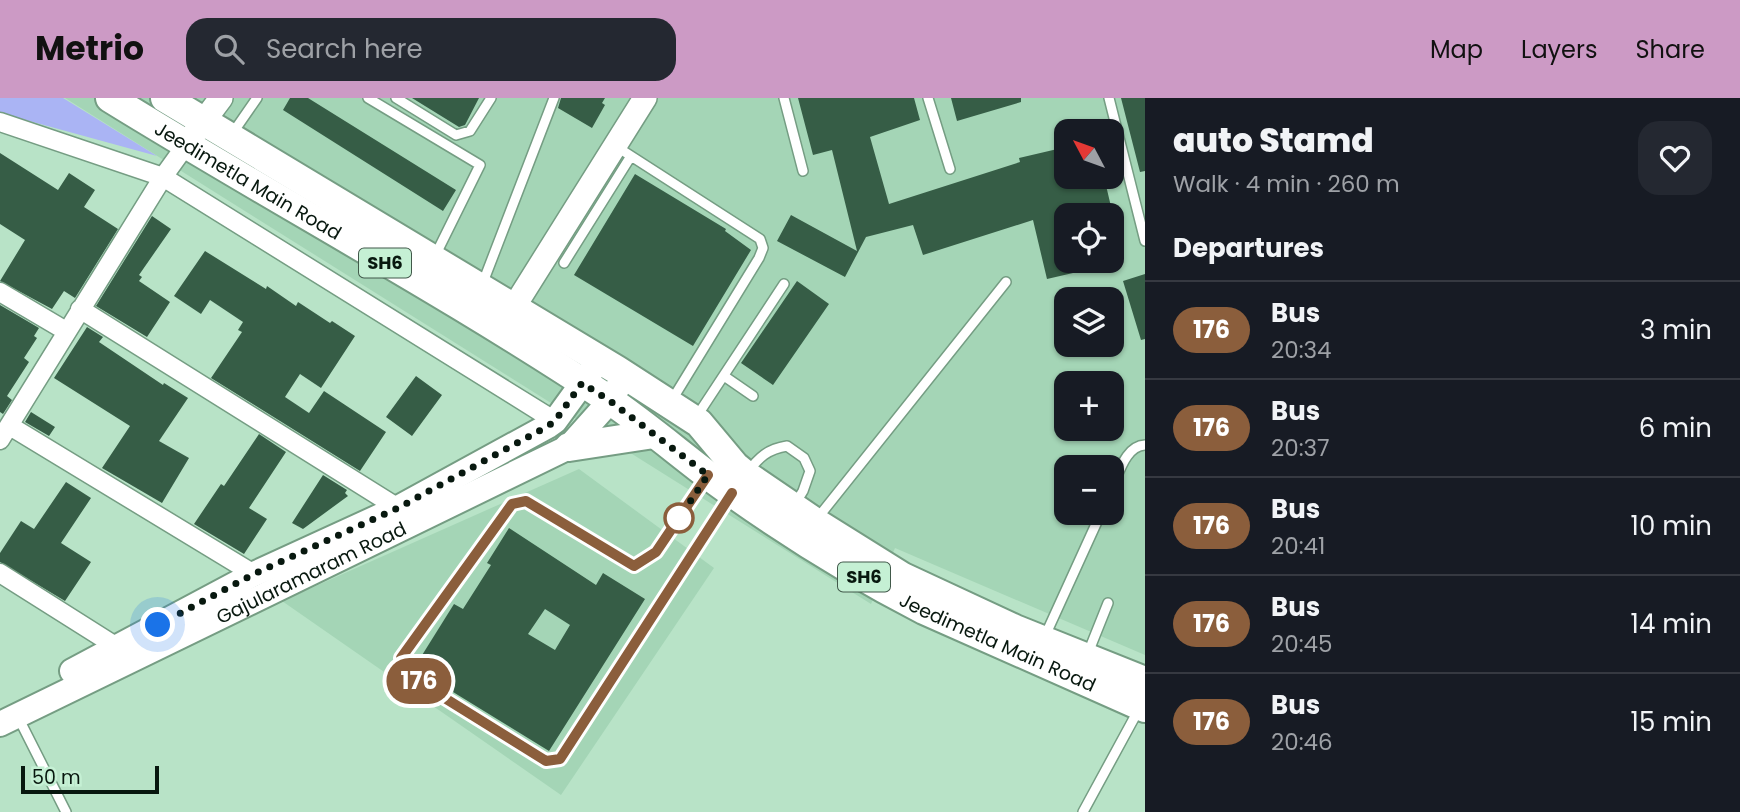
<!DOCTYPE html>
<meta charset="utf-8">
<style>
body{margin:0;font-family:Poppins,sans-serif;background:#242831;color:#f1f3f6;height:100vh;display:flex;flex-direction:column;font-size:26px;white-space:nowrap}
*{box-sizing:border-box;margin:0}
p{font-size:23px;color:#9ea1a6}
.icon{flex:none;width:38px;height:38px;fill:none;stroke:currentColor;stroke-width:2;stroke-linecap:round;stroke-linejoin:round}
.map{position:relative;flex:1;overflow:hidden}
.sheet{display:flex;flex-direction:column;background:#171b24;width:595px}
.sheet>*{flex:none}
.badge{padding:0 14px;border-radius:23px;font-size:24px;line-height:46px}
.needle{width:46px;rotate:311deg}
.controls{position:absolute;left:1054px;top:21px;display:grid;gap:14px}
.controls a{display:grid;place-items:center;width:70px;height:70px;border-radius:14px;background:#171b24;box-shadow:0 2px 5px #0004;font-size:35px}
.scale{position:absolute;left:21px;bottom:18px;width:138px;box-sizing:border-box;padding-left:7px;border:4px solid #08180f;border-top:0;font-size:19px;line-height:24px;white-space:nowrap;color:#08180f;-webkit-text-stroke:5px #c5f0d4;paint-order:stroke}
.you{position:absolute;width:35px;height:35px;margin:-18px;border:5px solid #fff;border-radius:50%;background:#1a73e8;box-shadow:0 0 0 10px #1a73e833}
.map>.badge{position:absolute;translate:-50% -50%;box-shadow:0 0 0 4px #fff}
h2{padding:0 28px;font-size:26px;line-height:63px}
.round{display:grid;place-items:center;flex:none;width:74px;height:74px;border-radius:21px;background:#242831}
.headline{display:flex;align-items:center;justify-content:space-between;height:119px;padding:0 28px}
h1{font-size:33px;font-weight:800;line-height:52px}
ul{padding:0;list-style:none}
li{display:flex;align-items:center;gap:21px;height:98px;padding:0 28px;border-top:2px solid #363941}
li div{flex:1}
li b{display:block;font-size:26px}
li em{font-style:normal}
li .badge{min-width:77px;font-weight:700;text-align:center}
header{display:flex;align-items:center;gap:42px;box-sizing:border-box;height:98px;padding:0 35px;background:#cc9ac5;color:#111}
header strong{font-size:33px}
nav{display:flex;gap:38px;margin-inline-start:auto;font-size:24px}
.search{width:490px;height:63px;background:#242831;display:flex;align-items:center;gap:18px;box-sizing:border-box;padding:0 24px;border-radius:21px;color:#9ea1a6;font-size:26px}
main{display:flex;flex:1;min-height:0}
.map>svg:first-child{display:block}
.built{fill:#a4d5b6;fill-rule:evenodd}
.green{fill:#aab4f4}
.building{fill:#365d46;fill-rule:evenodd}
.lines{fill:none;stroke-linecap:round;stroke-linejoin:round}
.service-casing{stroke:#759d83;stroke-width:12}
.minor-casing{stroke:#759d83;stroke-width:21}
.tertiary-casing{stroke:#759d83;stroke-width:26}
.secondary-casing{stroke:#759d83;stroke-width:28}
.primary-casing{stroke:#759d83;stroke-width:32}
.service{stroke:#fff;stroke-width:9}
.minor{stroke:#fff;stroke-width:18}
.tertiary{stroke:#fff;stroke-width:23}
.secondary{stroke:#fff;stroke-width:24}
.primary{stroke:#fff;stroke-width:28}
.line-casing{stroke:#fff;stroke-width:16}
.line{stroke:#8b5e3c;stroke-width:10}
.walk{stroke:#08180f;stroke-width:7;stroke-dasharray:0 12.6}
.stop-dot{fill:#fff;stroke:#8b5e3c;stroke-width:3.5}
.labels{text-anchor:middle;stroke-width:7;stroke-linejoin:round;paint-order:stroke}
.shield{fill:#c5f0d4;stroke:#41594a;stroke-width:2}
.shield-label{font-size:18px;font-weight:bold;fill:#08180f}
.street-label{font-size:19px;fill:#08180f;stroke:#c5f0d4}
</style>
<header>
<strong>Metrio</strong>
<div class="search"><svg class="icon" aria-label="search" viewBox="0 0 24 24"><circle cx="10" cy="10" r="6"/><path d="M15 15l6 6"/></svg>Search here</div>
<nav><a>Map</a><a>Layers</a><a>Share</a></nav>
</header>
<main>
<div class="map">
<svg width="1145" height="714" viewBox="0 0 1145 714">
<rect width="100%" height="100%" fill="#b8e3c7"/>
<path class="built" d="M 65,0 L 1145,0 L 1145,557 L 895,450 L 871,506 ZM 1066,33 L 1111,33 L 1111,79 L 1066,79 ZM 1066,117 L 1111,117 L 1111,163 L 1066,163 ZM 1066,201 L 1111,201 L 1111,247 L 1066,247 ZM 1066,285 L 1111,285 L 1111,331 L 1066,331 ZM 1066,369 L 1111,369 L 1111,415 L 1066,415 Z
M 579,371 L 714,470 L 561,697 L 282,503 Z"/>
<path class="green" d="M 0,0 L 63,0 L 157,58 L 0,15 Z"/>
<path class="building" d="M 290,0 L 308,0 L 456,92 L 443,113 L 283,12 Z
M 412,0 L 479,0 L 465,27 L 459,29 Z
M 561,0 L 605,0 L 602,5 L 605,7 L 592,30 L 558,10 Z
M 798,0 L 914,0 L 920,22 L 870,39 L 889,106 L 1020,64 L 1019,60 L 1066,49 L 1066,79 L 1104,79 L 1113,117 L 1066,117 L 1066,163 L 1098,163 L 1099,169 L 1047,181 L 1033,122 L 923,157 L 913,127 L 866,139 L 845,179 L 777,143 L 791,117 L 857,153 L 832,52 L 813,57 Z
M 951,0 L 1021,0 L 1021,4 L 957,23 Z
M 1121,0 L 1145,0 L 1145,73 L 1140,74 Z
M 0,55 L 58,92 L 69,75 L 95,92 L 84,109 L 118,131 L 75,200 L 64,193 L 52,211 L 0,183 L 25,142 L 0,126 Z
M 635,76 L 726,131 L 725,133 L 751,152 L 693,248 L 574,177 Z
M 152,118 L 171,131 L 139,177 L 142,179 L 139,183 L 170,204 L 147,239 L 96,208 Z
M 205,153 L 266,191 L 267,188 L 296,208 L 298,204 L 330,225 L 332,223 L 355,238 L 321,290 L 300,276 L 285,299 L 309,315 L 324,293 L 386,334 L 360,373 L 211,280 L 242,234 L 238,232 L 243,224 L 210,202 L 201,216 L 174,198 Z
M 1145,176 L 1145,241 L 1141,242 L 1123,183 Z
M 797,183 L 829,206 L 773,287 L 741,265 Z
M 0,207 L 39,230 L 34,238 L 37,240 L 24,260 L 29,264 L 7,298 L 12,302 L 3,316 L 0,314 Z
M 87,229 L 103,239 L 99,244 L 163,287 L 164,285 L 188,300 L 159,343 L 189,360 L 162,405 L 102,370 L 130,328 L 54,280 Z
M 416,278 L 442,297 L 412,338 L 386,319 Z
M 31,314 L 55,329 L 49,338 L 25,324 Z
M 259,336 L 286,354 L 249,410 L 267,421 L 244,456 L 194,426 L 221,386 L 224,388 Z
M 323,377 L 347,392 L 345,395 L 348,398 L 303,431 L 292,425 Z
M 66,384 L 91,400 L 61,445 L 91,464 L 65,503 L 0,464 L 0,455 L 21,423 L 34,431 Z
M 509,430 L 596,487 L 603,475 L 645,501 L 549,653 L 414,570 L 454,506 L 463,511 L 491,467 L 487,465 ZM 545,511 L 570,527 L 555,552 L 528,536 Z"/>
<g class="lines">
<g class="service-casing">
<path id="service" d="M 368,0 L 480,67 L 435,158
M 396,0 L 456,37 L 470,33 L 491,0
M 784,0 L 803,73
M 928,0 L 950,71
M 1109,0 L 1145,143
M 232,36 L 257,0
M 617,49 L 760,141 L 763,150 L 759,160 L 672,302
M 564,165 L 631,58
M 482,187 L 554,0
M 724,278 L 753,298
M 697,318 L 784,186
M 747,375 C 759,359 768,351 787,348 L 804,360 L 810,373 L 803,393 L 795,406
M 706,380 L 656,454 L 634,468 L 526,403 L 512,406 L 401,560 L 406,576 L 546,663 L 560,661 L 731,396
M 1111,392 C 1119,376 1125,348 1145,347
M 816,422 L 1006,184
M 1045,538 L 1101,415
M 1088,555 L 1108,505
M 18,619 L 66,714
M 1083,714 L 1139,611"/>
</g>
<g class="minor-casing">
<path id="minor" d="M 0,24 L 163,79 L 555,323
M 0,194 L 66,233
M 80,211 L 398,410
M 10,328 L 254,476
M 0,342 L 163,79 L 186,47
M 0,475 L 117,549"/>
</g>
<g class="tertiary-casing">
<path id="tertiary" d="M 194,36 L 221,0
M 514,209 L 645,0"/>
</g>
<g class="secondary-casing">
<g id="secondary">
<path d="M 72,573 L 254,476 L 398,410 L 548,328 L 555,323 L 592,272"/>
<path id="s1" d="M 0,626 L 569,349 L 610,303 L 618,289"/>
</g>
</g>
<g class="primary-casing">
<g id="primary">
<path id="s2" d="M 110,0 C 275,102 447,194 608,301 C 646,327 681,357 717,384 C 783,432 852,475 924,512 L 1145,610"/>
<path d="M 165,0 L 617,272 L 699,325 L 735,368 L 746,377 L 815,424 L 903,479 L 1015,531 L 1145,583"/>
<path d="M 569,349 L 654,336"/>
</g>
</g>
<use href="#service" class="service"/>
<use href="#minor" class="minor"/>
<use href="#tertiary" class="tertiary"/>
<use href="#secondary" class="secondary"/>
<use href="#primary" class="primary"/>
</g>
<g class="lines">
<g class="line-casing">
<path id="line" d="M 708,377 L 656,454 L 634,468 L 526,403 L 512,406 L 401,560 L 406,576 L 546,663 L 560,661 L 732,395"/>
</g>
<use href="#line" class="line"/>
<path class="walk" d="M 158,527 L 254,476 L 398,410 L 548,328 L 555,323 L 582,285 L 610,303 L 708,377 L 679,420"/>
</g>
<circle class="stop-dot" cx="679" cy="420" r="14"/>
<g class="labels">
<g class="shield">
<rect x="359" y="150.5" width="52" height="29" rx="5"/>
<rect x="838" y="464.5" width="52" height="29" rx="5"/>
</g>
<g class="shield-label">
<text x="385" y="171">SH6</text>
<text x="864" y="485">SH6</text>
</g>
<g class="street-label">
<text dy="7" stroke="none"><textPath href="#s2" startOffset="161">Jeedimetla Main Road</textPath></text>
<text dy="7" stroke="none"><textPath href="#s1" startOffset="346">Gajularamaram Road</textPath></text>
<text dy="7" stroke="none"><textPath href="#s2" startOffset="1043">Jeedimetla Main Road</textPath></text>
</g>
</g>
</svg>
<div class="controls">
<a><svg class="needle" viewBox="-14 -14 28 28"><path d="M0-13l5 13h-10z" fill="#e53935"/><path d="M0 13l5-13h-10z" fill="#9ea1a6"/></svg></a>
<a><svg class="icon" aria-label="locate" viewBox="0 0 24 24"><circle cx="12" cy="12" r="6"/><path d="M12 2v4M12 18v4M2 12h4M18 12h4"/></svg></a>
<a><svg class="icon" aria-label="layers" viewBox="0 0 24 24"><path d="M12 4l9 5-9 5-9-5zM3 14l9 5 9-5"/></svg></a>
<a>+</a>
<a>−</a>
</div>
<div class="scale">50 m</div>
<div class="you" style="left:158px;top:527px"></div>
<b class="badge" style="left:419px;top:583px;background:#8b5e3c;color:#fff">176</b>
</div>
<section class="sheet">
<div class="headline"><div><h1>auto Stamd</h1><p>Walk · 4 min · 260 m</p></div><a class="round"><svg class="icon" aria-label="heart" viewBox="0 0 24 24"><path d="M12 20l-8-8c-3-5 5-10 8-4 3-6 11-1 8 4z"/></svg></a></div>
<h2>Departures</h2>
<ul>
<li><span class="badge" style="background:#8b5e3c;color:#fff">176</span><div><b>Bus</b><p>20:34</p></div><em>3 min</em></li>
<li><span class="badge" style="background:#8b5e3c;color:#fff">176</span><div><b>Bus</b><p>20:37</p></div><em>6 min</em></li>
<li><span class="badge" style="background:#8b5e3c;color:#fff">176</span><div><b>Bus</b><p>20:41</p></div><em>10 min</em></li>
<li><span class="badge" style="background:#8b5e3c;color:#fff">176</span><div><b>Bus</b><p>20:45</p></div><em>14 min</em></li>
<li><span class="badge" style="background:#8b5e3c;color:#fff">176</span><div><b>Bus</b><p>20:46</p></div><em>15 min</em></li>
</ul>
</section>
</main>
